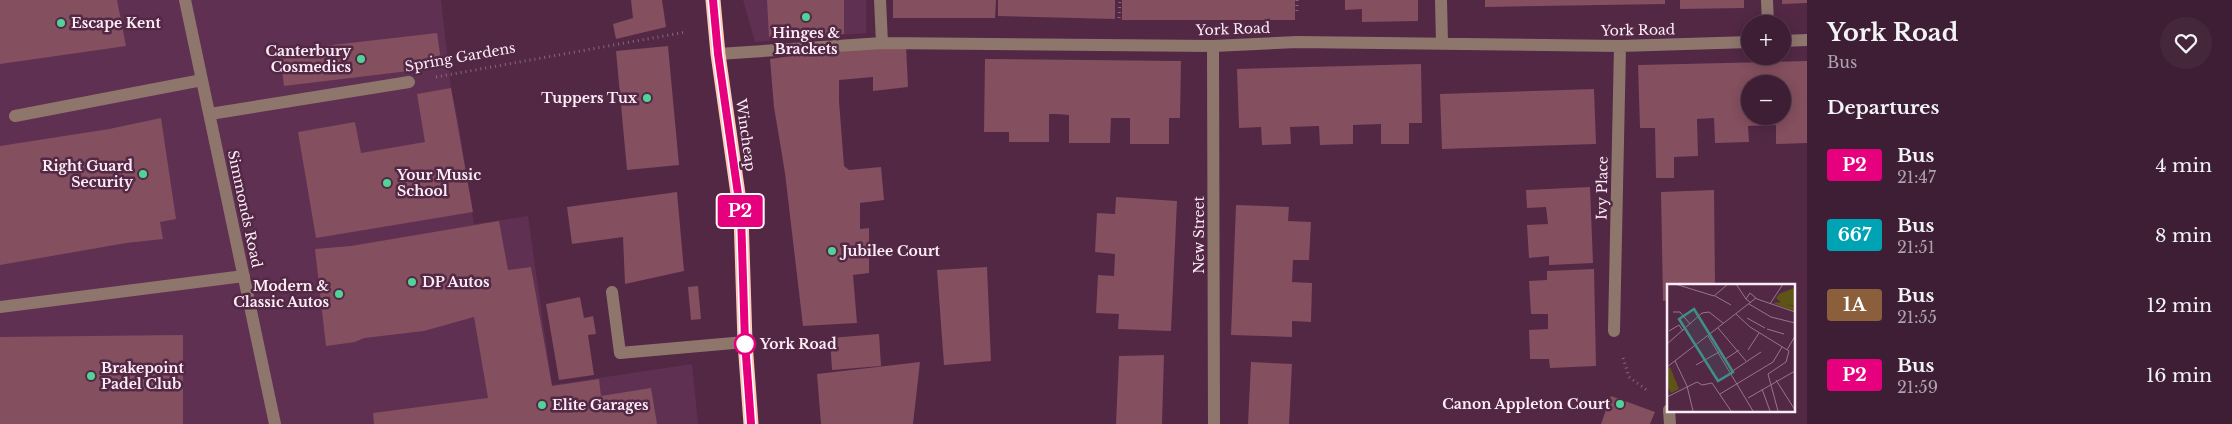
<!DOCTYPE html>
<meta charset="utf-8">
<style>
body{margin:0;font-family:"Libre Baskerville",serif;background:#45273c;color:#f1f3f6;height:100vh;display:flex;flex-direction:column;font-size:19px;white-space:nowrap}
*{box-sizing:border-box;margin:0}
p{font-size:16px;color:#ada2ac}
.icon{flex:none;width:28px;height:28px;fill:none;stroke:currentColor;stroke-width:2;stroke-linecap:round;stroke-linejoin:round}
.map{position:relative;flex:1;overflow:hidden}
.sheet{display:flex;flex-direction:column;background:#3e1e34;width:425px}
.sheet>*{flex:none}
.badge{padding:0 10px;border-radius:4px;font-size:18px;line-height:32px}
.buttons{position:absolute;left:1741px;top:15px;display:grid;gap:10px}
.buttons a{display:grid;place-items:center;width:50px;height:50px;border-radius:50%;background:#3e1e34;box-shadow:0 2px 12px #0003,0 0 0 1px #573c4f;font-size:25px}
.map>.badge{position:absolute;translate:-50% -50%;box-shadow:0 0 0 2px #fff}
h2{padding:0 20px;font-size:19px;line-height:45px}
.round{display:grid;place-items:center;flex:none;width:52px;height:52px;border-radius:26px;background:#45273c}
.overview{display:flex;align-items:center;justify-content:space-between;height:85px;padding:0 20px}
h1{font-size:24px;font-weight:700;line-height:38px}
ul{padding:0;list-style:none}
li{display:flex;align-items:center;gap:15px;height:70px;padding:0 20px}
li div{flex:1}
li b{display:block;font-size:19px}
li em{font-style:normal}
li .badge{min-width:55px;font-weight:700;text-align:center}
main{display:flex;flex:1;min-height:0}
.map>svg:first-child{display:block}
.built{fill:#5f3051}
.building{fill:#844f5f;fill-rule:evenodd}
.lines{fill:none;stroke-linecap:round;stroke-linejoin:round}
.path{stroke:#88667d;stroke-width:3;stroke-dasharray:1 4;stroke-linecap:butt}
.minor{stroke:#8e766d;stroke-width:12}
.highway{stroke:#fcccbb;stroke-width:15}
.line-casing{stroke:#fff;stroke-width:11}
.line{stroke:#e6007e;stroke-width:8}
.poi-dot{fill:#51d397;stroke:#522845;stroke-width:2}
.stop-dot{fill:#fff;stroke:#e6007e;stroke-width:2.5}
.labels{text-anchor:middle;stroke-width:5;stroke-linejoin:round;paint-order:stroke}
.poi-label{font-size:14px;font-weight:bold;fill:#fdecf6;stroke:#522845;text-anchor:start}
.street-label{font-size:14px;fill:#fdecf6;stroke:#522845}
.stop-label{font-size:14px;font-weight:bold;fill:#fdecf6;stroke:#522845;text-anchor:start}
.inset-road{fill:none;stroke:#96768c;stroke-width:1}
.view{fill:#3f8e89;fill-opacity:0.15;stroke:#3f8e89;stroke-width:2.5}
.inset-edge{fill:none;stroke:#fdecf6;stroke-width:2.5}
</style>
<main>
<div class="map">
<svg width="1807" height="424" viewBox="0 0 1807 424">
<rect width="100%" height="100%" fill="#522845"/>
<path class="built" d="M 0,0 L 441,0 L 451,88 L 458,120 L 474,224 L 528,216 L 552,385 L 692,364 L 698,424 L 0,424 Z
M 743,0 L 866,0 L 866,33 L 755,42 Z"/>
<path class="building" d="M 0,0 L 117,0 L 126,46 L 0,64 Z
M 631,0 L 662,0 L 666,27 L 616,39 L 613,24 L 633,18 Z
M 767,0 L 844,0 L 844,34 L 769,37 Z
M 893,0 L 996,0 L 995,18 L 893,18 Z
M 998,0 L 1115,0 L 1115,19 L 998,16 Z
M 1122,0 L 1295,0 L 1295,20 L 1122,20 Z
M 1345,0 L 1418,0 L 1418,21 L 1362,22 L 1362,9 L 1345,10 Z
M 1485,0 L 1665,0 L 1665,4 L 1485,7 Z
M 1680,0 L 1744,0 L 1744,8 L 1680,9 Z
M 1782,0 L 1807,0 L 1807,3 L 1782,4 Z
M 437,33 L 442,67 L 284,86 L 280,51 Z
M 906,45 L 908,87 L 873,91 L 873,77 L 839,80 L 839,101 L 844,166 L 849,170 L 881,167 L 884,200 L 860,203 L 860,229 L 869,228 L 869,273 L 853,275 L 857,323 L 803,326 L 785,173 L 774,107 L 770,59 L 837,49 Z
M 668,46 L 679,165 L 627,170 L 616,51 Z
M 985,59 L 1181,61 L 1180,118 L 1169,118 L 1169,144 L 1130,144 L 1130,118 L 1111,118 L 1110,143 L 1069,143 L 1069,115 L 1057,114 L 1049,114 L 1049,142 L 1009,142 L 1009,132 L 984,132 Z
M 1807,61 L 1807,143 L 1776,144 L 1776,125 L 1748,126 L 1749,142 L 1715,143 L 1714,118 L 1697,119 L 1698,156 L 1674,157 L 1674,178 L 1656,178 L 1655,128 L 1640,128 L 1638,65 ZM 1750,84 L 1782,84 L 1782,116 L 1750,116 Z
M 1421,64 L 1422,123 L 1409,123 L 1409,144 L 1381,144 L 1381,124 L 1353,125 L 1353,144 L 1320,145 L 1319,126 L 1290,127 L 1291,144 L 1262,145 L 1261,127 L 1239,128 L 1237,69 Z
M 451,88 L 473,212 L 316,238 L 298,132 L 355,122 L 361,153 L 425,142 L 417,94 Z
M 1594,89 L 1596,144 L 1442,149 L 1440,94 Z
M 161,118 L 176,219 L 160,222 L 163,239 L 126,243 L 0,265 L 0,146 L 109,129 Z
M 1590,187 L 1593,263 L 1549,265 L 1549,256 L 1529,258 L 1527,225 L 1548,224 L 1546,207 L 1527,208 L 1526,190 Z
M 1714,190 L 1715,285 L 1668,285 L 1668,300 L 1663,301 L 1661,192 Z
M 677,192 L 684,271 L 625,284 L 623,237 L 572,244 L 567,207 Z
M 1116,197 L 1177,201 L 1171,331 L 1118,329 L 1119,314 L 1096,313 L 1098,275 L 1114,276 L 1115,254 L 1095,252 L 1097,213 L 1115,214 Z
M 1236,205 L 1289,207 L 1288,221 L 1311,222 L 1309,260 L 1293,260 L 1292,282 L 1312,283 L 1311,322 L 1292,321 L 1292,337 L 1231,335 Z
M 499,221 L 508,270 L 531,267 L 552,386 L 599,379 L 601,396 L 651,388 L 657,424 L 374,424 L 373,413 L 488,398 L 474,317 L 424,331 L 364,338 L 355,342 L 326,346 L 315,249 L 351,246 Z
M 987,267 L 991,361 L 944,365 L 937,270 Z
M 1594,269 L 1596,366 L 1550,368 L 1549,359 L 1530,359 L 1529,330 L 1548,329 L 1548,314 L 1531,314 L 1529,281 L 1547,280 L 1547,271 Z
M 698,286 L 701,319 L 691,320 L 688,287 Z
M 580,297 L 584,318 L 593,316 L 596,334 L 588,335 L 594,375 L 559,380 L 546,304 Z
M 879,334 L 881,366 L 832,370 L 830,338 Z
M 183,335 L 183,424 L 0,424 L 0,337 Z
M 1164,355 L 1162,424 L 1116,424 L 1119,356 Z
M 920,362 L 913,424 L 821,424 L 817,374 Z
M 1251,362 L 1292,364 L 1289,424 L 1248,424 Z
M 1611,396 L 1655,412 L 1650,424 L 1601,424 Z"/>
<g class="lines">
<path class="path" d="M 1297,0 L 1297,14
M 1119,18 L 1120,0
M 436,77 L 686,32
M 1623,358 L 1629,377 L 1648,391"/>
<path class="minor" d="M 185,0 L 275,424
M 880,0 L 882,43
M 1441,0 L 1442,43
M 1767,0 L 1768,24
M 1782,41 L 1807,40
M 1213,46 L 1214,424
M 718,54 L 882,43 L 1213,46 L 1297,42 L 1620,46 L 1750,42
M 210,114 L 409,82
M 15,116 L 202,80
M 612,292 L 620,353 L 745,342
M 0,307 L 244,276
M 1614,331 L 1620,46
M 1669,410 L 1670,424"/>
<path class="highway" d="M 713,0 L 718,54 L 741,215 L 745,342 L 751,424"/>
</g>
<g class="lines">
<g class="line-casing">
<path id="line" d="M 713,0 L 718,54 L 741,215 L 745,342 L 751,424"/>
</g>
<use href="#line" class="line"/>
</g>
<g class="poi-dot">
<circle cx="806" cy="17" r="5"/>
<circle cx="61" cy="23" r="5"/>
<circle cx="361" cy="59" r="5"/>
<circle cx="647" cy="98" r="5"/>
<circle cx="143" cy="174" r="5"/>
<circle cx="387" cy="183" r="5"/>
<circle cx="832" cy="251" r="5"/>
<circle cx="412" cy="282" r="5"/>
<circle cx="339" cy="294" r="5"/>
<circle cx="91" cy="376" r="5"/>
<circle cx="1620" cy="404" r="5"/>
<circle cx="542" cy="405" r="5"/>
</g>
<circle class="stop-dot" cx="745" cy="344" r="10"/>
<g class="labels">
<g class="poi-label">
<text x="71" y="28">Escape Kent</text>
<text x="806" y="38" text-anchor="middle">Hinges &amp;<tspan x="806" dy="16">Brackets</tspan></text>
<text x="351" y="56" text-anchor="end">Canterbury<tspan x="351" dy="16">Cosmedics</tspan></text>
<text x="637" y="103" text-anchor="end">Tuppers Tux</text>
<text x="133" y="171" text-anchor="end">Right Guard<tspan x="133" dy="16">Security</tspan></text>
<text x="397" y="180">Your Music<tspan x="397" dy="16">School</tspan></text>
<text x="842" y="256">Jubilee Court</text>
<text x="422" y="287">DP Autos</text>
<text x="329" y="291" text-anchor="end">Modern &amp;<tspan x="329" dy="16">Classic Autos</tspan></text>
<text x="101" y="373">Brakepoint<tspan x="101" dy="16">Padel Club</tspan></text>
<text x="1610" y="409" text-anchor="end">Canon Appleton Court</text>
<text x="552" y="410">Elite Garages</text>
</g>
<g class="street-label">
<text transform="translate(1233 29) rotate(-2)" y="5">York Road</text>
<text transform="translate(1638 30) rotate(-1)" y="5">York Road</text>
<text transform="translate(460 57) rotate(-10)" y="5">Spring Gardens</text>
<text transform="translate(746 135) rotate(82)" y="5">Wincheap</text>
<text transform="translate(1602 188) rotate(-89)" y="5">Ivy Place</text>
<text transform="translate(245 209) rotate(78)" y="5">Simmonds Road</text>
<text transform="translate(1199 235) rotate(-90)" y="5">New Street</text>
</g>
<g class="stop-label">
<text x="760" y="349">York Road</text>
</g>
</g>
<g transform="translate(1667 284)">
<rect width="128" height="128" fill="#522845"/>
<path d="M 127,4 L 127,22 L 119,20 L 127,23 L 127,27 L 106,19 L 114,18 L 109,14 L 112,10 ZM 3,83 L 12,105 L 4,109 L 0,101 L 0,85 Z" fill="#5e5415"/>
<path class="inset-road" d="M 8,0 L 47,12 L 61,0M 69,0 L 79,15M 48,12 L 64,21M 84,19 L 79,15 L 83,9 L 90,15 L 128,28M 82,20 L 104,33 L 128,39M 103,20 L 116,0M 6,28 L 13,28 L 23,40M 69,30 L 83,43 L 122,67M 80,34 L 98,44M 51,44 L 79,77M 100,45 L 117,50M 2,47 L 12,41 L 16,47M 41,52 L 86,127M 0,60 L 35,29 L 42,28 L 56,39M 81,66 L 92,49M 120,66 L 128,52M 57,76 L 72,66M 8,77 L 20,102M 29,81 L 52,68M 0,83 L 89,14M 64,88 L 94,68M 109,96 L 128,126M 20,102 L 26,127M 95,105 L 103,127M 53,110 L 106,78 L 115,63M 0,113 L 30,98 L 35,101 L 45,99 L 64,127M 81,114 L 128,87M 111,127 L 101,90 L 119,78 L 122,67"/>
<path class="view" d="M 27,25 L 66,88 L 51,97 L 12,35 Z"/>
<rect width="128" height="128" class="inset-edge"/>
</g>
</svg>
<div class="buttons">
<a>+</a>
<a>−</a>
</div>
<b class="badge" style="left:740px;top:211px;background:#e6007e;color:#fff">P2</b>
</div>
<section class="sheet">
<div class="overview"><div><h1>York Road</h1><p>Bus</p></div><a class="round"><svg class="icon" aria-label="heart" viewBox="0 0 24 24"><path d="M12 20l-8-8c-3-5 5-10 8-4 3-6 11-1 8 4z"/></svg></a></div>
<h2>Departures</h2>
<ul>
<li><span class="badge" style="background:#e6007e;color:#fff">P2</span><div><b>Bus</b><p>21:47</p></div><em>4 min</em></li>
<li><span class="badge" style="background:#00a3b4;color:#fff">667</span><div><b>Bus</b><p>21:51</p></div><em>8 min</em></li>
<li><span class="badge" style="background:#8b5e3c;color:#fff">1A</span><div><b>Bus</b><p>21:55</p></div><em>12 min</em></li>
<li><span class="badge" style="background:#e6007e;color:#fff">P2</span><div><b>Bus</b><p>21:59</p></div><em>16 min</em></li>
</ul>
</section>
</main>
